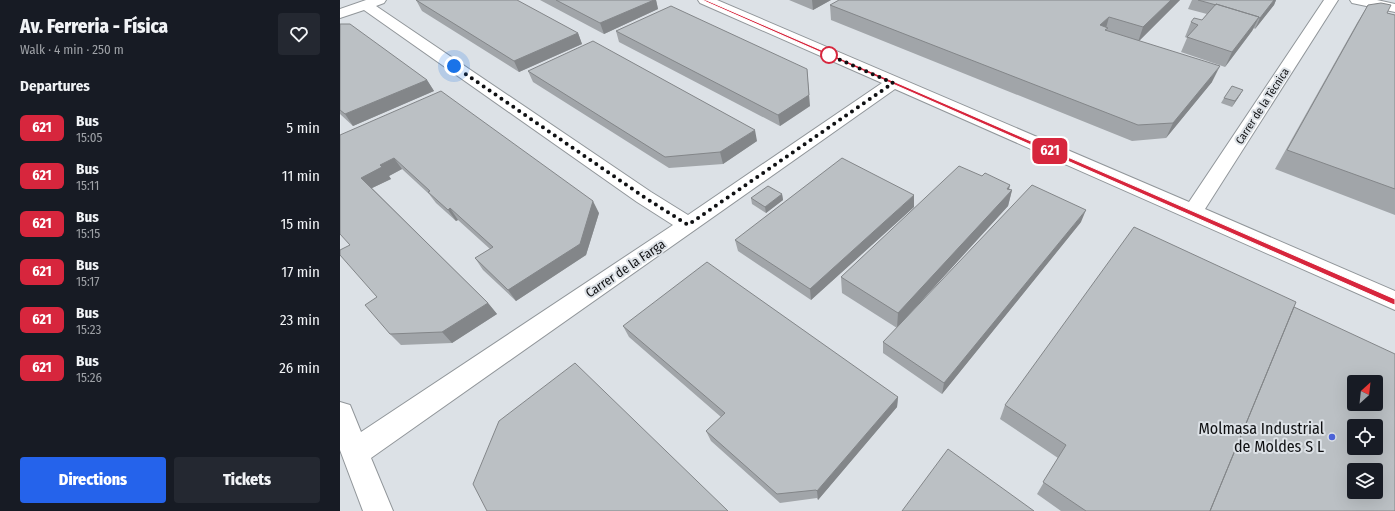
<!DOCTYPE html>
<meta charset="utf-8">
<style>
body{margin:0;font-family:"Fira Sans Condensed",sans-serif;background:#242831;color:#f1f3f6;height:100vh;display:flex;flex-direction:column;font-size:15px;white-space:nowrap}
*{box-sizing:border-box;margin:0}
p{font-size:13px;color:#9ea1a6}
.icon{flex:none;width:22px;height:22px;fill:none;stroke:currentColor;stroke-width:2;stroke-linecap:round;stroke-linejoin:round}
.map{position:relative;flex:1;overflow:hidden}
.panel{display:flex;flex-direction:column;background:#171b24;width:340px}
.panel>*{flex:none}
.badge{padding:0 8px;border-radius:6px;font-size:14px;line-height:26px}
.needle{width:26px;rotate:27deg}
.buttons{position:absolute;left:1007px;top:375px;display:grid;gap:8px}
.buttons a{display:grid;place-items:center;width:36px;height:36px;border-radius:4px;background:#171b24;box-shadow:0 4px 16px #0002;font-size:20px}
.you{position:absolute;width:20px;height:20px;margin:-10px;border:3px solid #fff;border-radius:50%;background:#1a73e8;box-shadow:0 0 0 6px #1a73e833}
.map>.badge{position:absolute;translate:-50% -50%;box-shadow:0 0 0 2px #fff}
h2{padding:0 20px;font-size:15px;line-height:36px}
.round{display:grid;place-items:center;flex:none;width:42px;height:42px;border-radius:4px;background:#242831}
.head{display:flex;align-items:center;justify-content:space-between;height:68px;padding:0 20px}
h1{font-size:19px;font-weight:800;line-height:30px}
.cta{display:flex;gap:8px;margin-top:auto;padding:8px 20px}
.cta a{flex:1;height:46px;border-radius:4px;background:#2563eb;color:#fff;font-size:16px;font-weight:800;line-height:46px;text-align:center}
.cta a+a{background:#242831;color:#f1f3f6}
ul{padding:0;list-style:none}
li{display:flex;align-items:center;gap:12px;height:48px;padding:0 20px}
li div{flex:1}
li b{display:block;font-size:15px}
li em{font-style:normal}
li .badge{min-width:44px;font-weight:700;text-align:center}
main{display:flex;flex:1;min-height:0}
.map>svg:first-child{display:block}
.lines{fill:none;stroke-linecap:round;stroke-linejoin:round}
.minor-casing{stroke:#91969a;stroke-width:2}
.minor{fill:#fff;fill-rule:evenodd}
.wall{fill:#a1a5a9}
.shaded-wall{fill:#838689}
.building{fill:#bbc0c4;stroke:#838689;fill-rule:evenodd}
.line{fill:#d7263d;stroke:#fff}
.walk{stroke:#0f1012;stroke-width:4;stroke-dasharray:0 7.2}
.stop-dot{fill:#fff;stroke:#d7263d;stroke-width:2}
.poi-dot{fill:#4d63d7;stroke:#dce1e6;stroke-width:1.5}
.labels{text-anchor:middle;stroke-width:4;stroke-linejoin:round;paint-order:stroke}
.far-street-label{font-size:11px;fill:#0f1012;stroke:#dce1e6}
.street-label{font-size:13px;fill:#0f1012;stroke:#dce1e6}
.near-poi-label{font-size:16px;fill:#0f1012;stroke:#dce1e6;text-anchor:end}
</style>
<main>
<section class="panel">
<div class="head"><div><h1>Av. Ferreria - Física</h1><p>Walk · 4 min · 250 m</p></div><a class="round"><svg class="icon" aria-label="heart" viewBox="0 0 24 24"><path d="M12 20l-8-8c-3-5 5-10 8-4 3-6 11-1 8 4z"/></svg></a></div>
<h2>Departures</h2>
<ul>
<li><span class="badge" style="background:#d7263d;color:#fff">621</span><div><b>Bus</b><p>15:05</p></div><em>5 min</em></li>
<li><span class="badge" style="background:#d7263d;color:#fff">621</span><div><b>Bus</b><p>15:11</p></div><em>11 min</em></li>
<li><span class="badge" style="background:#d7263d;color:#fff">621</span><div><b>Bus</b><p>15:15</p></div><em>15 min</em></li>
<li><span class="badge" style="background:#d7263d;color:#fff">621</span><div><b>Bus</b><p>15:17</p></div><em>17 min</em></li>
<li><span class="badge" style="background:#d7263d;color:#fff">621</span><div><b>Bus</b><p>15:23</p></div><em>23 min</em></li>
<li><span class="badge" style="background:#d7263d;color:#fff">621</span><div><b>Bus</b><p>15:26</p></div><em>26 min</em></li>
</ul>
<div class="cta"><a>Directions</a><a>Tickets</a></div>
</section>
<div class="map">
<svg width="1055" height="511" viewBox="0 0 1055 511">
<rect width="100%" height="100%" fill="#dce1e6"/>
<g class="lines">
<g class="minor-casing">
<path id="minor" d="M 26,0 L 46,0 L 44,3 L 36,6 L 311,192 L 348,215 L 542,83 L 360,3 L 358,0 L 377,0 L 849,202 L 984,0 L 998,0 L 865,209 L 1055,291 L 1055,310 L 555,89 L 31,458 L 53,511 L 23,511 L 0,450 L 0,402 L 10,405 L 21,432 L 333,225 L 297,202 L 24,10 L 0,18 L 0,9 Z
M 1010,0 L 1037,0 L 1055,4 L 1055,12 L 1012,3 Z"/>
</g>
<use href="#minor" class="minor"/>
</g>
<path class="wall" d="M 76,0 L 238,33 L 242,44 L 179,72 L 82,11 Z
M 200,0 L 316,0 L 318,9 L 264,34 Z
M 449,0 L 491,0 L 473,10 Z
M 840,0 L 799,41 L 872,82 L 826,138 L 792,141 L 491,20 L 490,5 Z
M 852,0 L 936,0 L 934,5 L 915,29 L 914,28 L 912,31 L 885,67 L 841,52 L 847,38 L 845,37 L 851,22 L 862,20 L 867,14 L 848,9 Z
M 1028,5 L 1047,13 L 1055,15 L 1055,215 L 935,169 L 1017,23 Z
M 0,24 L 87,80 L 94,91 L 13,126 L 0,114 Z
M 276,31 L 470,106 L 440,126 L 279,42 Z
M 188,71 L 417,141 L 383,164 L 329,168 L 193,82 Z
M 900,95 L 892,107 L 881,103 L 884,98 Z
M 0,135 L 259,213 L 246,255 L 176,301 L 143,270 L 135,258 L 150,249 L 118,220 L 116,221 L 96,203 L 89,194 L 62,169 L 49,176 L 51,179 L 32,188 L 148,303 L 157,314 L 112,343 L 61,345 L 50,334 L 37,297 L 10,245 Z
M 669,189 L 672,190 L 668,206 L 561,323 L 741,222 L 602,394 L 543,353 L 543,342 L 557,328 L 502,293 L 501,277 Z
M 442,194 L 443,200 L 426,213 L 412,204 L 411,198 Z
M 574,207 L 471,300 L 398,251 L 395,240 Z
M 954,307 L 1055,511 L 721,511 L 697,494 L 718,458 L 660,419 L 665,405 Z
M 283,326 L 558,397 L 557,407 L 478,500 L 477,498 L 440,503 L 371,441 L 366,431 L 381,417 L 289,337 Z"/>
<path class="shaded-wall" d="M 314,0 L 316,0 L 318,9 L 264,34 L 260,23 Z
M 472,0 L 491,0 L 473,10 Z
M 831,0 L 840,0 L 798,42 L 803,27 Z
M 934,0 L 936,0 L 934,5 L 915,29 L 920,18 Z
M 769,17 L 765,32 L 760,25 Z
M 919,17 L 912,31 L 885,67 L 892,52 Z
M 238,33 L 242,44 L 179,72 L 174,61 Z
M 880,66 L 872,82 L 826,138 L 833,123 Z
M 467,69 L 470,106 L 440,126 L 438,115 Z
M 87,80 L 94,91 L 13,126 L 5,114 Z
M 903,90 L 900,95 L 892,107 L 895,101 Z
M 415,130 L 417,141 L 383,164 L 380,152 Z
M 54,158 L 62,169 L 49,176 L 51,179 L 30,189 L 21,178 L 40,165 Z
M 670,185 L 668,194 L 672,190 L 668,206 L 557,328 L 558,313 Z
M 442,194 L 443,200 L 426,213 L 425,207 Z
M 574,195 L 574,207 L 471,300 L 470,289 Z
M 253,201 L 259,213 L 246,255 L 176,301 L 168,290 Z
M 110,208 L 118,220 L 116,221 L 108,210 Z
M 746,210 L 741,222 L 602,394 L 604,383 Z
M 148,303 L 157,314 L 112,343 L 102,332 Z
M 558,397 L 557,407 L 478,500 L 477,491 Z"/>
<path class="building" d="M 76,0 L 177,0 L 238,33 L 174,61 Z
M 216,0 L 314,0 L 260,23 Z
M 499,0 L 831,0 L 803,27 L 769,17 L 760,25 L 768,28 L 765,30 L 880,66 L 833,123 L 798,125 L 490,5 Z
M 858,0 L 934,0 L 920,18 L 919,18 L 919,17 L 876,4 L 876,5 Z
M 1041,3 L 1051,5 L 1047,13 L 1055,15 L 1055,189 L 947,150 L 1028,5 Z
M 876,4 L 919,17 L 892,52 L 847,37 L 858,25 L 851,22 L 854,18 L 862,20 Z
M 331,6 L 467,69 L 469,95 L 438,115 L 276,31 Z
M 0,24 L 10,24 L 87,80 L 5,114 L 0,110 Z
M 253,41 L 415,130 L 380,152 L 325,157 L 188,71 Z
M 892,86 L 903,90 L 895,101 L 884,98 Z
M 101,91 L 253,201 L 240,244 L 168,290 L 135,258 L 153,247 L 110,208 L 108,210 L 88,192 L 90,191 L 54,158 L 40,165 L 42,167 L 21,178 L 148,303 L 102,332 L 50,334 L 25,305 L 37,297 L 0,255 L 0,250 L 10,245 L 0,234 L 0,135 Z
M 502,158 L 574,195 L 470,289 L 395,240 Z
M 619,166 L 642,176 L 645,173 L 670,185 L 667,189 L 672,190 L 558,313 L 501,277 Z
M 692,185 L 746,210 L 604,383 L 543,342 Z
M 428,186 L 442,194 L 425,207 L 411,198 Z
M 794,227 L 956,302 L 870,511 L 746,511 L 703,482 L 726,445 L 665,405 Z
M 367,262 L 558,397 L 477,491 L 476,490 L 437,494 L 366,431 L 385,413 L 283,326 Z
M 954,307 L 1055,354 L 1055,511 L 870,511 ZM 1014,382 L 1036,382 L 1036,404 L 1014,404 ZM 1014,426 L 1036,426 L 1036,448 L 1014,448 ZM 1014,470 L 1036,470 L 1036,492 L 1014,492 Z
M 235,363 L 388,511 L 147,511 L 133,484 L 159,421 Z
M 608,449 L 694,511 L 562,511 Z"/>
<path class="line" d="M 362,0 L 366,0 L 1055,299 L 1055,305 L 1052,304 Z"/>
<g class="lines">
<path class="walk" d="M 114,66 L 304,197 L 348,225 L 553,83 L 489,55"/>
</g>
<circle class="stop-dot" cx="489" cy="55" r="8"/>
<circle class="poi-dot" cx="992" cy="437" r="4"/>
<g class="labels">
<g class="far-street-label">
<text transform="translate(922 106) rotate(-57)" y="4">Carrer de la Tècnica</text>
</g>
<g class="street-label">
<text transform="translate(285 268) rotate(-34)" y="5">Carrer de la Farga</text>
</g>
<g class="near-poi-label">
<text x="984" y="434">Molmasa Industrial<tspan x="984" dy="18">de Moldes S L</tspan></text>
</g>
</g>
</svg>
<div class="buttons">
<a><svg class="needle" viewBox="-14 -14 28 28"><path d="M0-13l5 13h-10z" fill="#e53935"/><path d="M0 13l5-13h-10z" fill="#9ea1a6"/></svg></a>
<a><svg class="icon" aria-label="locate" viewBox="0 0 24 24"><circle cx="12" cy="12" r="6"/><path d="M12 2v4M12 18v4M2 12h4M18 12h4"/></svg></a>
<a><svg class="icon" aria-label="layers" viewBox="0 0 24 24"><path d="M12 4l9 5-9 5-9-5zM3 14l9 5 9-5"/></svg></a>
</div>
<div class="you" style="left:114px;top:66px"></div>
<b class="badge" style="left:710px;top:151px;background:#d7263d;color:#fff">621</b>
</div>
</main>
